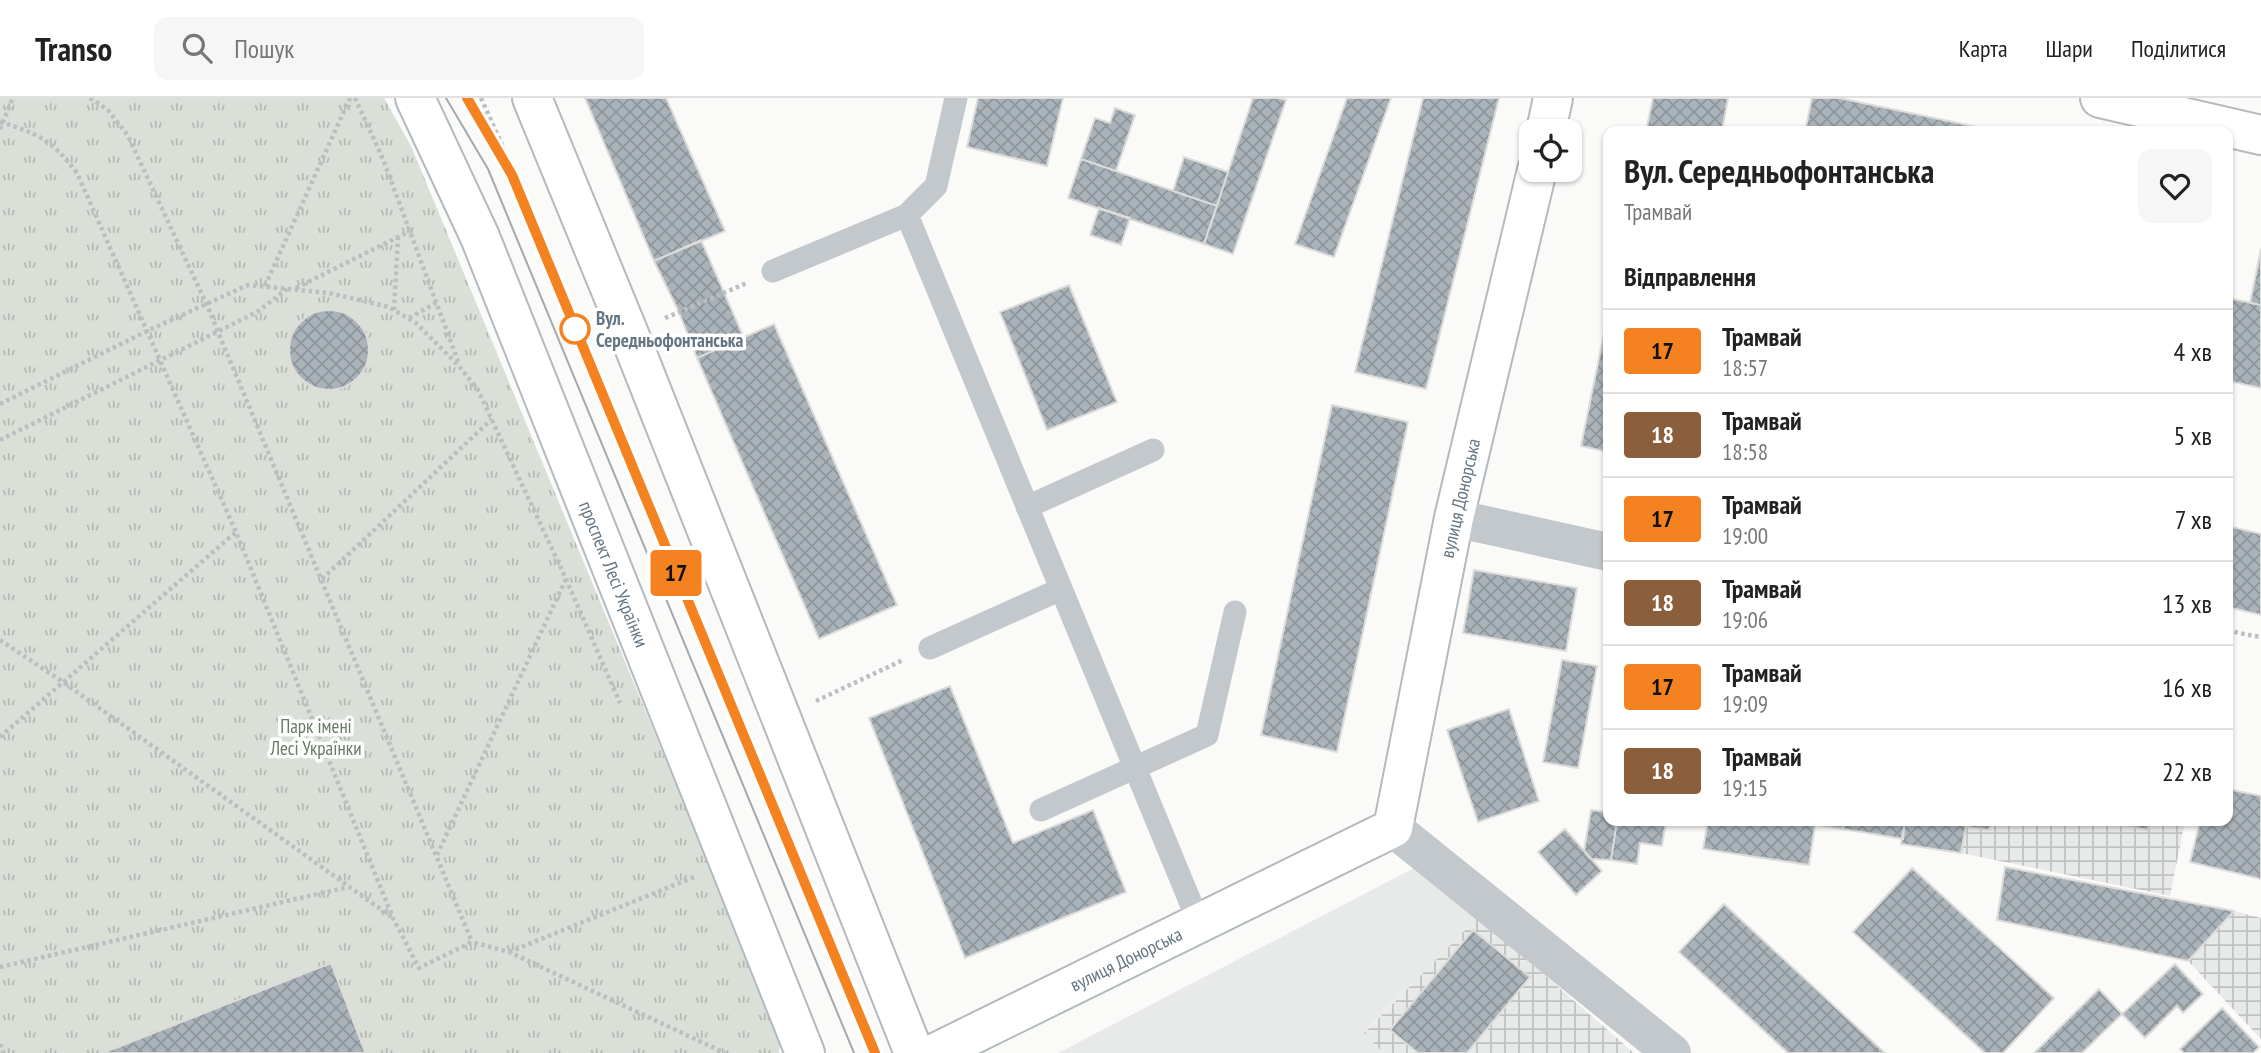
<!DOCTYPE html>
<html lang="uk">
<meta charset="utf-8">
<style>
body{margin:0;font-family:"PT Sans Narrow",sans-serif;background:#f6f6f6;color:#222;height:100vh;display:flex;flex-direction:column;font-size:26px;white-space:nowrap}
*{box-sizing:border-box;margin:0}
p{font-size:23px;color:#767676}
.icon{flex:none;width:38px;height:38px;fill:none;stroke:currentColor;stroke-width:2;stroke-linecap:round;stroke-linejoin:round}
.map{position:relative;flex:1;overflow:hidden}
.sheet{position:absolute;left:1603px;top:28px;width:630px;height:700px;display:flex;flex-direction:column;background:#fff;border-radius:14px;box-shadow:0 2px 5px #0004}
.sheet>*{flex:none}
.badge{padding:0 14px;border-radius:5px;font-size:24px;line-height:46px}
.tools{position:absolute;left:1519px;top:21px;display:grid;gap:14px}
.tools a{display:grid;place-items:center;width:63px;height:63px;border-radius:14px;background:#fff;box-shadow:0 2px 5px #0004;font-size:35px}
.map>.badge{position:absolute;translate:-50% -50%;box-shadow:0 0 0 4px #fff}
h2{padding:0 21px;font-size:26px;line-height:63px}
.round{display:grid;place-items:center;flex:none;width:74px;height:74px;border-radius:14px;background:#f6f6f6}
.overview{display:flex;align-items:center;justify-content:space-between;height:119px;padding:0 21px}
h1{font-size:33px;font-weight:700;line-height:52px}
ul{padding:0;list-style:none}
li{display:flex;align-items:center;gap:21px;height:84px;padding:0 21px;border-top:2px solid #e0e0e0}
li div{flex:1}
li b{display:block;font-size:26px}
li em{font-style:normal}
li .badge{min-width:77px;font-weight:700;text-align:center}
header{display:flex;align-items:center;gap:42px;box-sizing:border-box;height:98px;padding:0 35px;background:#fff;border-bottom:2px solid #e0e0e0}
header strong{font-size:33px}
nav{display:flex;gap:38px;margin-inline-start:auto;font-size:24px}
.search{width:490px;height:63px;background:#f6f6f6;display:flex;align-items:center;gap:18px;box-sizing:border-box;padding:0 24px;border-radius:14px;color:#767676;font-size:26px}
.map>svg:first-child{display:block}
.built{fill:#e8e9e9}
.industrial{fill:url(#industrial-grid)}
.park{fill:url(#park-tufts)}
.building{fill:url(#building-cross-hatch);stroke:#dcdcda;stroke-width:2}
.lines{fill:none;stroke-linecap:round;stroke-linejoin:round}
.secondary-casing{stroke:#b3babf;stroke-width:42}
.primary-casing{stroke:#b5babe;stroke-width:42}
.path{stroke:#bbbfc2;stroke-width:4.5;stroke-dasharray:3.5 3.5;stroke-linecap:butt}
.lane{stroke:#c3c8cc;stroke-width:23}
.street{stroke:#c3c8cc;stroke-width:38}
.secondary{stroke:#fff;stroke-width:38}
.primary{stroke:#fff;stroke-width:38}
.tram{stroke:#a2aab0;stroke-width:2}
.line-casing{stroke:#fff;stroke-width:16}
.line{stroke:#f58220;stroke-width:10}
.stop-dot{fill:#fff;stroke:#f58220;stroke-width:3.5}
.labels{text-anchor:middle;stroke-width:7;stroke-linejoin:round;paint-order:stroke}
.stop-label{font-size:19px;font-weight:bold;fill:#657683;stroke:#fff;text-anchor:start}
.street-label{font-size:19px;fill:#657683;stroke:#fff}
.park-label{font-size:19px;fill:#687a64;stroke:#fff}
</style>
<header>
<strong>Transo</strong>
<div class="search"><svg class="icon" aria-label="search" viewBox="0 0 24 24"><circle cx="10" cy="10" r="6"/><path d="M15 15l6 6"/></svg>Пошук</div>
<nav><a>Карта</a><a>Шари</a><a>Поділитися</a></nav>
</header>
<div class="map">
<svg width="2261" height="955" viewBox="0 0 2261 955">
<defs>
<pattern id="industrial-grid" width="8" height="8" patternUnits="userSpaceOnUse" patternTransform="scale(1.75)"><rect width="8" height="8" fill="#e8e9e9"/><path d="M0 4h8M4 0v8" fill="none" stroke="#c0c1c2"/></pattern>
<pattern id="park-tufts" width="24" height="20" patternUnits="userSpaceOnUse" patternTransform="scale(1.75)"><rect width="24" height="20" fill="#dadfd7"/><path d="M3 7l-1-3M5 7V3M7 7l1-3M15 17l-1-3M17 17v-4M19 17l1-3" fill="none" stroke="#b4b9b4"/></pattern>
<pattern id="building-cross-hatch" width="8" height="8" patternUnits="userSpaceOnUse" patternTransform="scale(1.75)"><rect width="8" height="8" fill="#aab3b9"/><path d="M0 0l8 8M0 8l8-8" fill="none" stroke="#8e969c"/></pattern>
</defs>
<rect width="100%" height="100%" fill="#fafaf8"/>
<path class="built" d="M 1418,768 L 1478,819 L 1364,934 L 1383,955 L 1058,955 Z"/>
<path class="industrial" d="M 1967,723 L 2185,723 L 2170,798 L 1961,755 Z
M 2234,813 L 2261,820 L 2261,941 L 2188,863 Z
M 1478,819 L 1634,955 L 1383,955 L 1364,935 Z"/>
<path class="park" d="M 0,0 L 384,0 L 411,48 L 760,889 L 780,943 L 779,955 L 0,955 Z"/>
<path class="building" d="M 585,0 L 666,0 L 725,133 L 654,163 Z
M 978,0 L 1063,0 L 1047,68 L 967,49 Z
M 1253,0 L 1278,0 L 1286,2 L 1233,156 L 1204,146 Z
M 1347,0 L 1391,0 L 1334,159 L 1295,146 Z
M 1423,0 L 1499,0 L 1426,291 L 1355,274 Z
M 1653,0 L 1728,0 L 1722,33 L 1646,33 Z
M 1812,0 L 1839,0 L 1996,33 L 1805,33 Z
M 1115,10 L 1135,17 L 1116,73 L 1081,61 L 1095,20 L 1110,25 Z
M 1184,59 L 1228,74 L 1217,108 L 1173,93 Z
M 1081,61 L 1217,108 L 1204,146 L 1068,100 Z
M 1099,110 L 1130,120 L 1121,147 L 1090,137 Z
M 701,142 L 744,240 L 697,260 L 678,212 L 654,163 Z
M 2261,151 L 2261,207 L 2250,205 Z
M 1069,187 L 1117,304 L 1047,332 L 1000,214 Z
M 2228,200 L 2261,207 L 2261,290 L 2228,283 Z
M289 252a40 40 0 1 1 80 0a40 40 0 1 1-80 0Z
M 1608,216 L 1608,354 L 1581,348 Z
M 774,226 L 897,507 L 819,541 L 697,260 Z
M 1332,307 L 1408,324 L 1337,654 L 1261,637 Z
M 2228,428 L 2261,436 L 2261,517 L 2228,509 Z
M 1474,472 L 1577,490 L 1566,553 L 1463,535 Z
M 1562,562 L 1597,568 L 1578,670 L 1543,664 Z
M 950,588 L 1013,745 L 1093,712 L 1126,794 L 965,860 L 869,620 Z
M 1509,611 L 1539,703 L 1478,724 L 1447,632 Z
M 2228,691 L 2261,698 L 2261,781 L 2190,764 L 2200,723 L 2228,723 Z
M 1591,712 L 1608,714 L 1608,723 L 1617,723 L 1611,762 L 1591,761 L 1584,753 Z
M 1617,723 L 1666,723 L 1662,748 L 1640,745 L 1637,766 L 1611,762 Z
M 1708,723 L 1790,723 L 1815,727 L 1809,767 L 1703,751 Z
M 1790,723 L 1844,723 L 1843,731 Z
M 1844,723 L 1905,723 L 1903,741 L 1843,731 Z
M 1905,723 L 1967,723 L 1961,755 L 1901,746 Z
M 1967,723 L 1991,723 L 1989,732 L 1966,729 Z
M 2124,723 L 2150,723 L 2148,732 L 2123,727 Z
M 1565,731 L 1602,773 L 1576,797 L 1538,754 Z
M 2005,769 L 2234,813 L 2188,863 L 1997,822 Z
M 1912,770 L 2054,900 L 2003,955 L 1985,955 L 1853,834 Z
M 1724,806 L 1885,955 L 1788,955 L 1679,854 Z
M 1473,832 L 1530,879 L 1467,955 L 1418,955 L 1390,932 Z
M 331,865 L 365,954 L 363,955 L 103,955 Z
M 2175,866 L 2203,896 L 2183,915 L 2177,908 L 2145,940 L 2122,916 Z
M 2099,891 L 2122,916 L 2082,955 L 2034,955 Z
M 2222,910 L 2259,949 L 2253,955 L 2184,955 L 2180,951 Z"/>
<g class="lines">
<g class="secondary-casing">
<path id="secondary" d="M 415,0 L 480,139 L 805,955
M 532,0 L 629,236 L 914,955
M 1546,33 L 1553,0
M 935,955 L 1393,730 L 1454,420 L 1537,72"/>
</g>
<g class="primary-casing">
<path id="primary" d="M 2100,0 L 2261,37"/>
</g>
<path class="path" d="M 90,0 L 108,12 L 128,38 L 206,205 L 472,844
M 355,0 L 383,61 L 459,266
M 481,0 L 552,159
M 0,24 C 39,36 52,42 77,75 L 236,434 L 393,820 L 419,870 L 472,844 L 509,854 L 725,955
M 0,31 L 13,0
M 265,188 L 350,0
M 296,190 L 410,133
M 394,212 L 398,139
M 409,220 L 436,205
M 665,220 L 747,185
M 0,306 L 147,233 L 248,187 L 329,195 L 389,209 L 416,225 L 459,268 L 478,292 L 566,481 L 620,605
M 0,342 L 257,214 L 287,191
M 322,481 L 492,321
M 2228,531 L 2238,535 L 2261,539
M 0,542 L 63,584 L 393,820
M 816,603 L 903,562
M 0,639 L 236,434
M 437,757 L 566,481
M 509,854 L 694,779
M 0,869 L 348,789
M 0,946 L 3,955"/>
<path class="lane" d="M 956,0 L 936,88 L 907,117 L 1199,825
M 773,173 L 907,117
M 1027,409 L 1153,352
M 930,550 L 1061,491
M 1041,712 L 1207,637 L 1235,514"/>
<path class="street" d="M 1454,420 L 1608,454
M 1393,730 L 1672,955"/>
<use href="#secondary" class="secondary"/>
<use href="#primary" class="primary"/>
<path class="tram" d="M 446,0 L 488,71 L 854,955
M 467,0 L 512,77 L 875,955"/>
</g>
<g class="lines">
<g class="line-casing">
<path id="line" d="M 467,0 L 512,77 L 875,955"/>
</g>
<use href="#line" class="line"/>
</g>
<circle class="stop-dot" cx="575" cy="231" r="14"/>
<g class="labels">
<g class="stop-label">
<text x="596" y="227">Вул.<tspan x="596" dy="22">Середньофонтанська</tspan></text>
</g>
<g class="street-label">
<text transform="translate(1460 400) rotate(-77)" y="7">вулиця Донорська</text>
<text transform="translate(614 476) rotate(68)" y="7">проспект Лесі Українки</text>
<text transform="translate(1126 861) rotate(-26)" y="7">вулиця Донорська</text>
</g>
<g class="park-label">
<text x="316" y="635">Парк імені<tspan x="316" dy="22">Лесі Українки</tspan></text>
</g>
</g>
</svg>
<div class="tools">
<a><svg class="icon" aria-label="locate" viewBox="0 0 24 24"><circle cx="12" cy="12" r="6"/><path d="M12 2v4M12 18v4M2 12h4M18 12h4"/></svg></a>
</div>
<b class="badge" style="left:676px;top:475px;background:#f58220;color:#111">17</b>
<section class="sheet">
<div class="overview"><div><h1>Вул. Середньофонтанська</h1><p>Трамвай</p></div><a class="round"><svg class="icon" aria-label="heart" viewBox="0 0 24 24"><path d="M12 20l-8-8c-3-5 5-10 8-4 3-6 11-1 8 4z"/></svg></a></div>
<h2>Відправлення</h2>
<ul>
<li><span class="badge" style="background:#f58220;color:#111">17</span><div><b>Трамвай</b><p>18:57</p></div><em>4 хв</em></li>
<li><span class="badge" style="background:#8b5e3c;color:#fff">18</span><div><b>Трамвай</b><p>18:58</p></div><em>5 хв</em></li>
<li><span class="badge" style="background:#f58220;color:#111">17</span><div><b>Трамвай</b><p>19:00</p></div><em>7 хв</em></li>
<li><span class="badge" style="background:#8b5e3c;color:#fff">18</span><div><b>Трамвай</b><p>19:06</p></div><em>13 хв</em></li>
<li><span class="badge" style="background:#f58220;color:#111">17</span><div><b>Трамвай</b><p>19:09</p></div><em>16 хв</em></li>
<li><span class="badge" style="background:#8b5e3c;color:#fff">18</span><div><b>Трамвай</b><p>19:15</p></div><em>22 хв</em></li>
</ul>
</section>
</div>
